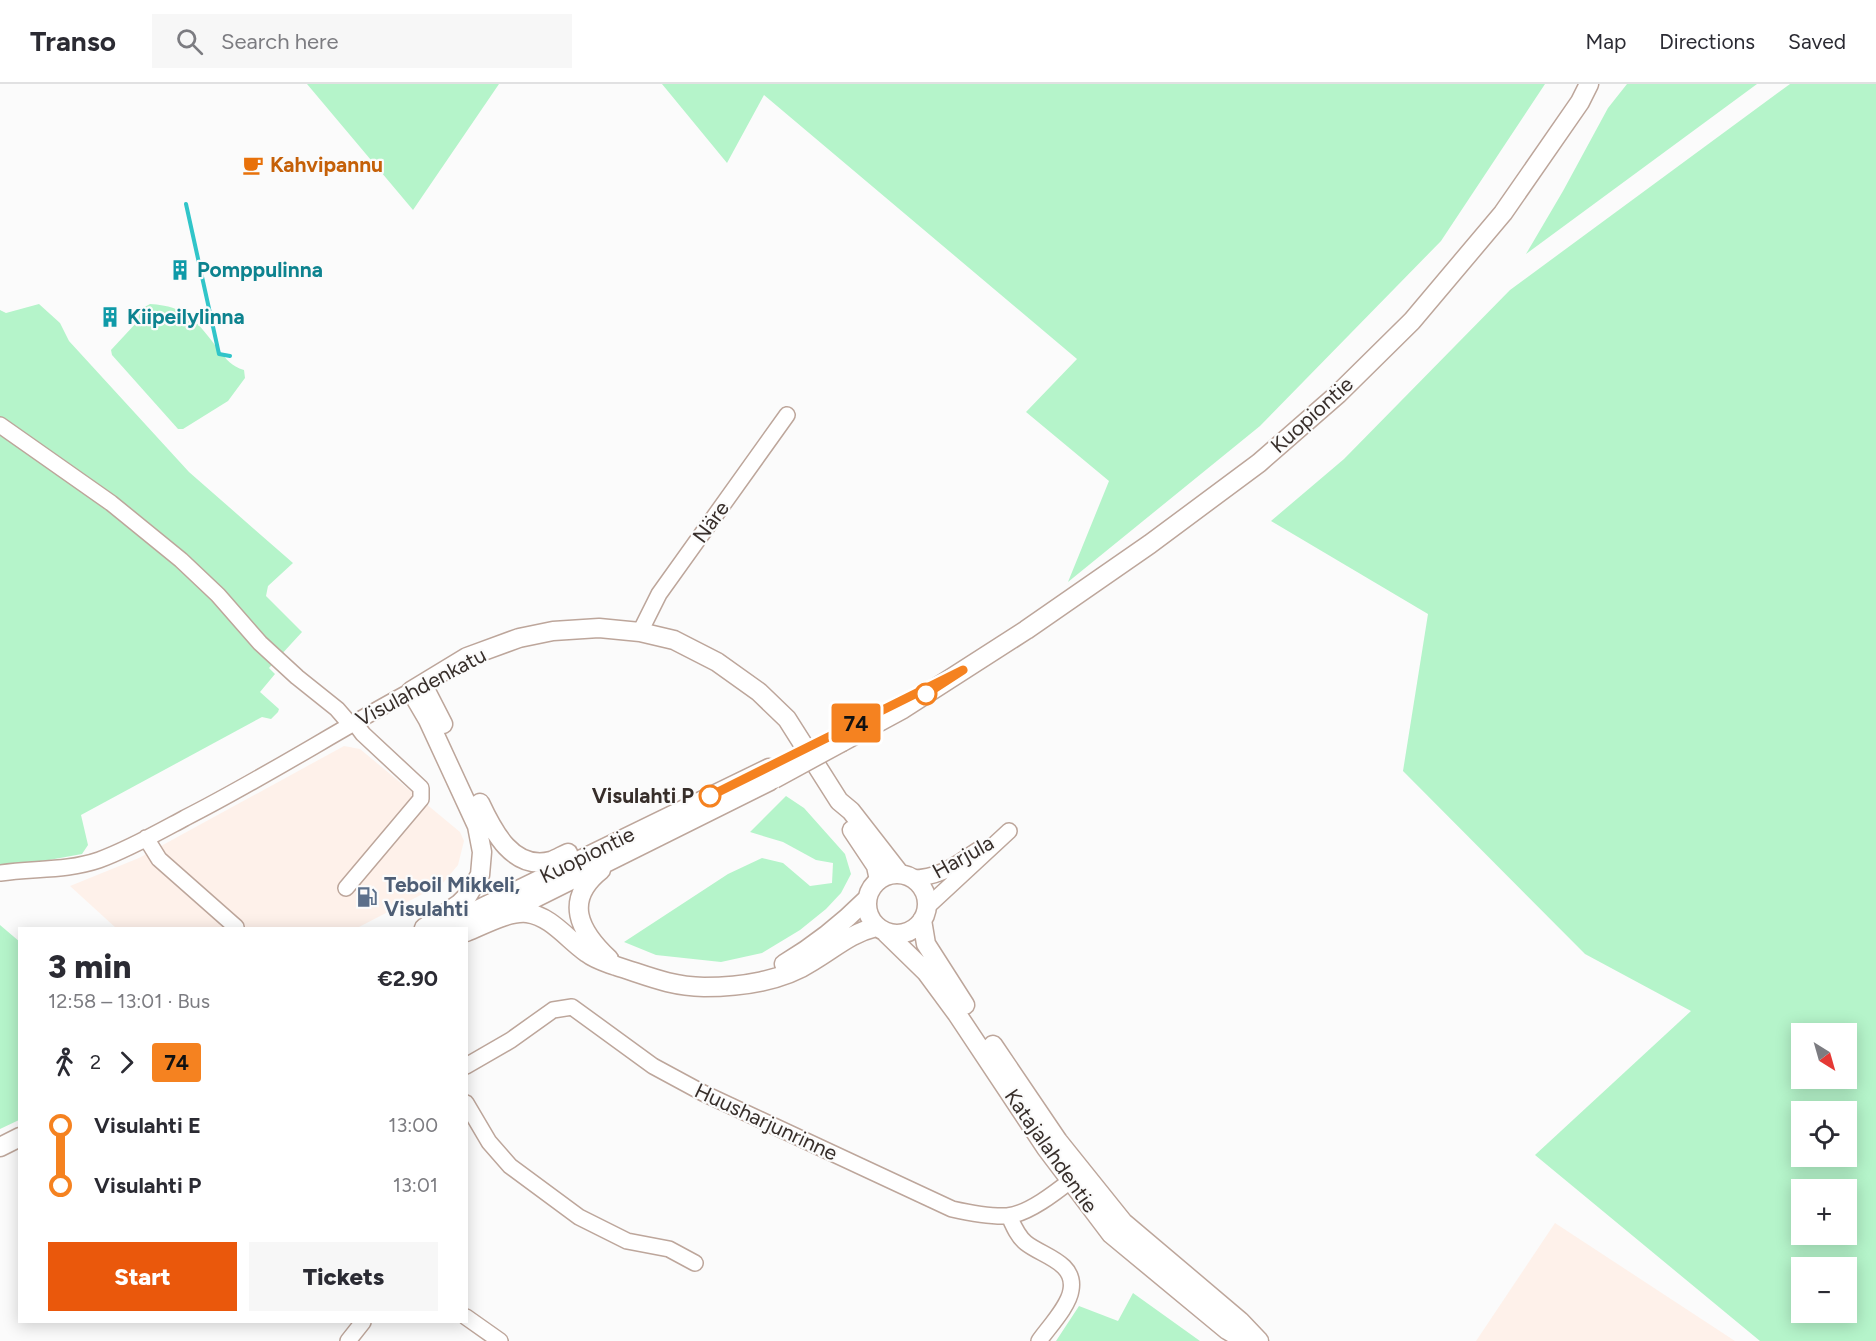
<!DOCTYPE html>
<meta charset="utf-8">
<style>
body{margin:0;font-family:Figtree,sans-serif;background:#f7f7f7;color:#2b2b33;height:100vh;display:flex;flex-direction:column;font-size:22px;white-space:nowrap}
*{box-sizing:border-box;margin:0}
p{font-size:20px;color:#7c7c81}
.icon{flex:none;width:33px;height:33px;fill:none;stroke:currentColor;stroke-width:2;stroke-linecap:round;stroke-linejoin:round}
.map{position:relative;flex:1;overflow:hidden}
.panel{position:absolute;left:18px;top:843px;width:450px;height:396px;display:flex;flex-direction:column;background:#fff;border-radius:0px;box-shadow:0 3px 15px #0003}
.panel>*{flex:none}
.badge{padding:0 12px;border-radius:4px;font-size:21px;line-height:39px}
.needle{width:39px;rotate:143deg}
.tools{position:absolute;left:1791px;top:939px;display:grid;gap:12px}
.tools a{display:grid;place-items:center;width:66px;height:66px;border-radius:0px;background:#fff;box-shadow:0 3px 15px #0003;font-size:30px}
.map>.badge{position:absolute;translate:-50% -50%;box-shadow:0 0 0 3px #fff}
.legs{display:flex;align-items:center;gap:9px;height:66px;padding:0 30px;font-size:20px}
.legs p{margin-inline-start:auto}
.headline{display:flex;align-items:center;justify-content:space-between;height:102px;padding:0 30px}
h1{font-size:33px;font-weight:800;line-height:45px}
.primary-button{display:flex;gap:12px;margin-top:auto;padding:12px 30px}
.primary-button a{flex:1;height:69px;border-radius:0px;background:#ea580c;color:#fff;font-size:24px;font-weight:800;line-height:69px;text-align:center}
.primary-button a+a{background:#f7f7f7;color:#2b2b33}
ul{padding:0 30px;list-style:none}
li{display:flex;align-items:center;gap:21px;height:60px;font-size:22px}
li i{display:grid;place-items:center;width:9px;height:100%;margin:0 8px;background:currentColor}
li i::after{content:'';width:15px;height:15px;margin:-8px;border:4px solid;border-radius:50%;background:#fff}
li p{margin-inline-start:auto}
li:first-child i{background:linear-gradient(#0000 50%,currentColor 0)}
li:last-child i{background:linear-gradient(currentColor 50%,#0000 0)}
header{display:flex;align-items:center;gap:36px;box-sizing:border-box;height:84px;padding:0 30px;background:#fff;border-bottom:2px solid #e1e1e2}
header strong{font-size:28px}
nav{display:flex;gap:33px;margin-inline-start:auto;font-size:21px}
.search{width:420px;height:54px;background:#f7f7f7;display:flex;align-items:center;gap:15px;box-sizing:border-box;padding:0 21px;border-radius:0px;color:#7c7c81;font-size:22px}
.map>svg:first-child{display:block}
.built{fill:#fef1ea}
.green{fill:#b5f4ca;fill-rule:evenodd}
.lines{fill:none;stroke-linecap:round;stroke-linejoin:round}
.stream{stroke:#31c5c9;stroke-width:4}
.minor-casing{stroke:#bda69b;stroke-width:18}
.tertiary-casing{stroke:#bda69b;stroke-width:21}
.minor{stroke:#fff;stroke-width:15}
.tertiary{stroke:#fff;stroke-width:18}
.tertiary-bridge-casing{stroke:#bda69b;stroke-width:21;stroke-linecap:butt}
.tertiary-bridge{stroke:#fff;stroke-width:18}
.line-1-casing{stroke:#fff;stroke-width:14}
.line-1{stroke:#f58220;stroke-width:9}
.stop-1-dot{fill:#fff;stroke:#f58220;stroke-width:3}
.labels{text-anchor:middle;stroke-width:4.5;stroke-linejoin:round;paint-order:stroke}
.food-label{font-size:21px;font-weight:bold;fill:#c56008;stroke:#fbfbfb;text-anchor:start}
.culture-label{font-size:21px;font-weight:bold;fill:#0d838f;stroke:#fbfbfb;text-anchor:start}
.street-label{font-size:21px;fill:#372e2a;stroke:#fbfbfb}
.stop-label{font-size:21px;font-weight:bold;fill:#372e2a;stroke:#fbfbfb;text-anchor:end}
.service-label{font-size:21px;font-weight:bold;fill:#4e5e75;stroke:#fbfbfb;text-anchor:start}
</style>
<header>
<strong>Transo</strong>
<div class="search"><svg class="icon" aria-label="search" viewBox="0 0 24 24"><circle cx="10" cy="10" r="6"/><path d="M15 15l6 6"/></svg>Search here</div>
<nav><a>Map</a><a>Directions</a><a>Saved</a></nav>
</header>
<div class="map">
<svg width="1876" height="1257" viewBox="0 0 1876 1257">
<rect width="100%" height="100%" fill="#fbfbfb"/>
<path class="built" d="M 344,662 L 360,665 L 460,748 L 464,757 L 458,781 L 442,800 L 357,844 L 116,844 L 70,802 L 139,774 Z
M 1555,1139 L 1735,1257 L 1476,1257 Z"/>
<path class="green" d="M 307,0 L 499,0 L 413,126 Z
M 662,0 L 1545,0 L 1441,157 L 1260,342 L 1068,498 L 1109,397 L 1026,328 L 1077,275 L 764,11 L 727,79 Z
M 1627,0 L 1757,0 L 1526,170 L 1563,107 L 1608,24 Z
M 1790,0 L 1876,0 L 1876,1257 L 1760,1257 L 1535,1071 L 1691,927 L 1585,870 L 1403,687 L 1428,530 L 1271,437 L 1344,375 L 1510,206 ZM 1802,950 L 1846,950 L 1846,994 L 1802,994 ZM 1802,1028 L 1846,1028 L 1846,1072 L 1802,1072 ZM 1802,1106 L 1846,1106 L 1846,1150 L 1802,1150 ZM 1802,1184 L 1846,1184 L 1846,1228 L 1802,1228 Z
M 39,220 L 60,239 L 69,257 L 189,388 L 293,479 L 268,502 L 266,512 L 302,548 L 269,584 L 275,590 L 260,608 L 279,625 L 278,628 L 271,635 L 262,633 L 81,731 L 88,761 L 82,770 L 49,776 L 0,782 L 0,226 L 6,229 Z
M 150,220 C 187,222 197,238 219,266 C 227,276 231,282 244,286 L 245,294 L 228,317 L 183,345 L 178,345 L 112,271 L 111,266 L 137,238 L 141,225 Z
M 786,712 L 804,724 L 845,770 L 851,790 L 841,809 L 826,825 L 800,846 L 762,869 L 721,878 L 656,871 L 624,858 L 728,790 L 762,774 L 783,779 L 810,802 L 832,799 L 833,779 L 816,776 L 783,758 L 750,748 Z
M 0,841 L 20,858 L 19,1036 L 0,1045 Z
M 1133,1209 L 1200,1257 L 1056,1257 L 1079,1222 L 1118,1237 Z"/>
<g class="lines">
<path class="stream" d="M 186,120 L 219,270 L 230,272"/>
<g class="minor-casing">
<path id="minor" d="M 0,341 L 111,419 L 181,476 L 218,511 L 260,559 L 297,593 L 337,625 L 350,640
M 640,548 L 659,510 L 787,331
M 146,754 L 159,775 L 236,843
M 0,789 C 33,784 67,787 99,776 C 129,765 157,749 185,734 C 262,695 335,648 411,607
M 912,794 C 940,794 955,781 978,766
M 346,804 L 421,715 L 421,704 L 363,650 L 354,638
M 927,823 L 1009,747
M 466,982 L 511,956 L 553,926 L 572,923 L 653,982 L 703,1009 L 952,1125 C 970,1129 989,1133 1007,1132 C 1030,1130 1061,1104 1079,1090
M 466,1019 L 489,1058 L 510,1082 L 579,1133 L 627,1157 L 669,1165 L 695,1179
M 1009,1132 C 1013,1141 1018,1153 1026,1159 C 1042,1172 1076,1178 1071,1206 C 1069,1222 1048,1244 1039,1257
M 466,1233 L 500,1257
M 348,1257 L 363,1238"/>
</g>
<g class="tertiary-casing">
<path id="tertiary" d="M 423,601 L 443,640
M 842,658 L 903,625 L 1026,546 L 1150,460 L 1259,379 L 1338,310 L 1412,237 L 1503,129 L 1580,18 L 1589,0
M 480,719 C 493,747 513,787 551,777 C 557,775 563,771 568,769
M 852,746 L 876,782 L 879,796
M 601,786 C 563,816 579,847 609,875
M867 820a30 30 0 1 1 60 0a30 30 0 1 1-60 0Z
M 507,828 L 770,697
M 922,836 L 926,860 L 965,921
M 444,842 L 769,684
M 424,844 L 459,820 L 468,811 L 480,791 L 482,768 L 477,742 L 428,636 L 411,607 L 467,573 L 519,554 L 553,547 L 599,544 L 640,548 L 674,556 L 717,578 L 759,608 L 787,635 L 839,717 L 851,727 L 900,790
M 466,848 C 484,841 508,827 527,829 C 551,832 568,856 587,869 C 596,876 605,878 616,882 C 648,892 669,902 704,903 C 740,903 783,897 813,877 C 835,864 851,849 876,843
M 886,849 L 926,888 L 957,930 L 1046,1064 L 1111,1150 L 1227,1246 L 1246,1257
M 784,880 C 816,861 842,840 867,815
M 993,961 L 1058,1057 L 1123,1138 L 1240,1237 L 1259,1257
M 0,1063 L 20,1053"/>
</g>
<use href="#minor" class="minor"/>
<use href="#tertiary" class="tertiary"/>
<g class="tertiary-bridge-casing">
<path id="tertiary-bridge" d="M 774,695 L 842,658"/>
</g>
<use href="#tertiary-bridge" class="tertiary-bridge"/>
</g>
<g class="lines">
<g class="line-1-casing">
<path id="line-1" d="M 710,712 L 963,586 L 926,610"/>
</g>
<use href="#line-1" class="line-1"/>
</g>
<defs>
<g id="cafe-bare" transform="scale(1.62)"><path d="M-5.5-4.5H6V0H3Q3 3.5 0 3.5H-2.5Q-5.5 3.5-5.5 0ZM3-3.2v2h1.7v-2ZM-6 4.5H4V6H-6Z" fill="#e8710a" stroke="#fbfbfb" stroke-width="2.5" paint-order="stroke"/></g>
<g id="building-bare" transform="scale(1.62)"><path d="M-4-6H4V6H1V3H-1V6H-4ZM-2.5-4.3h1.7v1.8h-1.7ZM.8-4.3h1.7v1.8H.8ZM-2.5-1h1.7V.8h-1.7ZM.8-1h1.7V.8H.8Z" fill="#0f9aa8" stroke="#fbfbfb" stroke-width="2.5" paint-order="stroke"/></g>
<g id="fuel-bare" transform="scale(1.62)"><path d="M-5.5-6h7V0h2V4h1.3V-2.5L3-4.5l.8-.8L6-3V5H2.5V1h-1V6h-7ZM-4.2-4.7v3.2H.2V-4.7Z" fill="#5c6f8a" stroke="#fbfbfb" stroke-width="2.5" paint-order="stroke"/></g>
</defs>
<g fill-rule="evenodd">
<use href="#cafe-bare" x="253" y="81"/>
<use href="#building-bare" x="180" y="186"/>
<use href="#building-bare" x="110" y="233"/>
<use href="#fuel-bare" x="367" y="813"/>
</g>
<g class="stop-1-dot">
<circle cx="926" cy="610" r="10"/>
<circle cx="710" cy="712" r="10"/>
</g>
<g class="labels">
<g class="food-label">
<text x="270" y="88">Kahvipannu</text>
</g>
<g class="culture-label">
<text x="197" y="193">Pomppulinna</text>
<text x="127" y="240">Kiipeilylinna</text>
</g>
<g class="street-label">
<text transform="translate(1312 331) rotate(-42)" y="7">Kuopiontie</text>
<text transform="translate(711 438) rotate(-54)" y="7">Näre</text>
<text transform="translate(421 603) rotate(-28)" y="7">Visulahdenkatu</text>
<text transform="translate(587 771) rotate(-26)" y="7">Kuopiontie</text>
<text transform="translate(963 773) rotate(-29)" y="7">Harjula</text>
<text transform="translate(766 1038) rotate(25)" y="7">Huusharjunrinne</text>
<text transform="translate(1051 1067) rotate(55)" y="7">Katajalahdentie</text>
</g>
<g class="stop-label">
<text x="694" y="719">Visulahti P</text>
</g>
<g class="service-label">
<text x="384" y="808">Teboil Mikkeli,<tspan x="384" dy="24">Visulahti</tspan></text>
</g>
</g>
</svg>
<div class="tools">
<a><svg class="needle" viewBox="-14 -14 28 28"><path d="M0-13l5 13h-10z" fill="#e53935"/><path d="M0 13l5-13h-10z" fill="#7c7c81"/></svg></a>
<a><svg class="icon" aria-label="locate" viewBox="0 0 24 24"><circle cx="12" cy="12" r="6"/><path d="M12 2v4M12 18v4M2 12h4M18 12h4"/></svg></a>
<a>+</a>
<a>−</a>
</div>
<b class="badge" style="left:856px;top:639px;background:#f58220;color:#111">74</b>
<section class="panel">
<div class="headline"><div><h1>3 min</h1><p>12:58 – 13:01 · Bus</p></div><b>€2.90</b></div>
<div class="legs"><svg class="icon" aria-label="walk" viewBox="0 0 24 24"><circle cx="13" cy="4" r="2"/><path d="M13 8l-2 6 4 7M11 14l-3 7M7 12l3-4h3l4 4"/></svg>2<svg class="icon" aria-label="forward" viewBox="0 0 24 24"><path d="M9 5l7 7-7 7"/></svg><b class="badge" style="background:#f58220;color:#111">74</b></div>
<ul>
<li><i style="color:#f58220"></i><b>Visulahti E</b><p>13:00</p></li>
<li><i style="color:#f58220"></i><b>Visulahti P</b><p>13:01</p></li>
</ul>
<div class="primary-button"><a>Start</a><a>Tickets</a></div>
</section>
</div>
